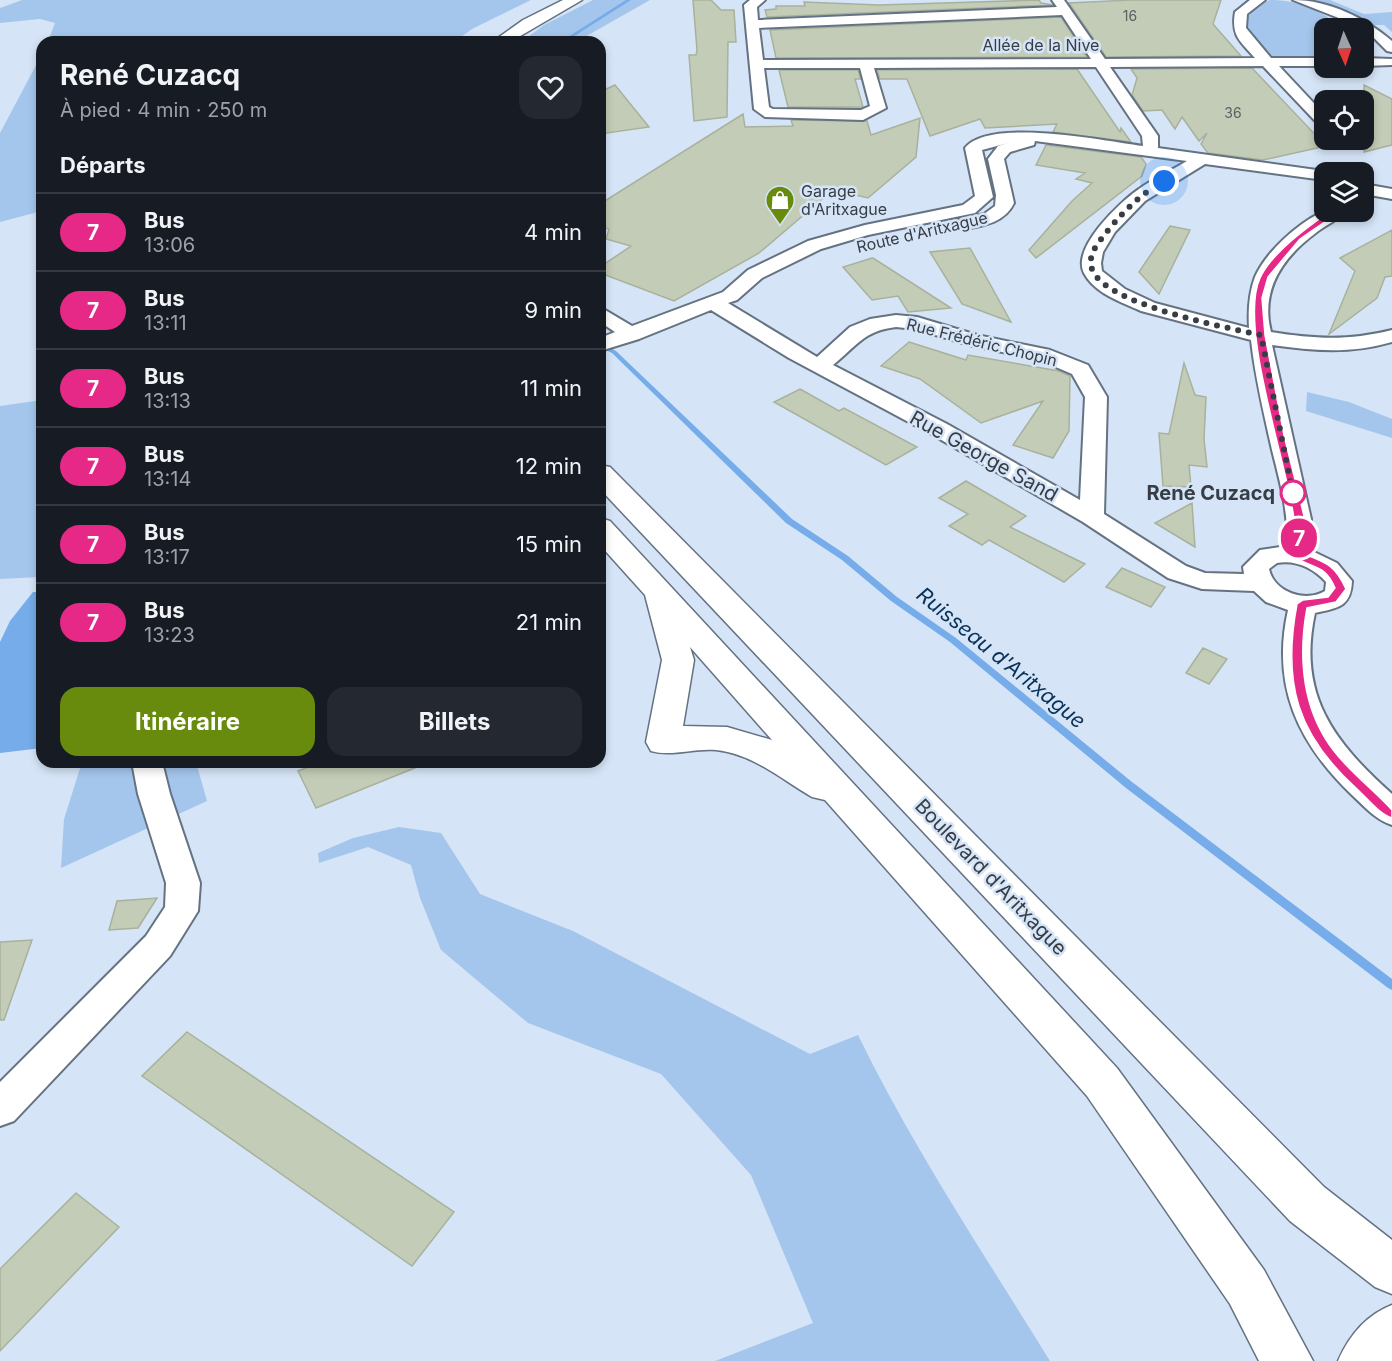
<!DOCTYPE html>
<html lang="fr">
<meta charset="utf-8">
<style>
body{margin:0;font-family:Inter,sans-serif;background:#242831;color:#f1f3f6;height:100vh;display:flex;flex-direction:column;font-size:22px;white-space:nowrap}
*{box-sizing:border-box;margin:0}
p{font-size:20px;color:#9ea1a6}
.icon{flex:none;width:33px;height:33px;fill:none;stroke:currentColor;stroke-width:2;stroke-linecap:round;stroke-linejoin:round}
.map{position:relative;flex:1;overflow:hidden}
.sheet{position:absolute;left:36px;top:36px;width:570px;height:732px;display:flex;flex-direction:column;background:#171b24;border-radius:18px;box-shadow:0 3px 9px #0003}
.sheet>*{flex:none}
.badge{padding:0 12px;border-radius:20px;font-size:21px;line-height:39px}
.needle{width:39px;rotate:177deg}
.fabs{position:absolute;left:1314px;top:18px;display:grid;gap:12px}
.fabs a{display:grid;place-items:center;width:60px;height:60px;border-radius:12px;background:#171b24;box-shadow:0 3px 9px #0003;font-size:30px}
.you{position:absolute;width:30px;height:30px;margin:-15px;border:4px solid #fff;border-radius:50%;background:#1a73e8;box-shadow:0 0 0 9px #1a73e833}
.map>.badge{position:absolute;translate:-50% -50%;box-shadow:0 0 0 3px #fff}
h2{padding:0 24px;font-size:22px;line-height:54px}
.round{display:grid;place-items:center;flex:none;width:63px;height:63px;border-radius:18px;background:#242831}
.head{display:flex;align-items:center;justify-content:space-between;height:102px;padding:0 24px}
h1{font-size:28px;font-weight:700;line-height:45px}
.primary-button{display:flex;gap:12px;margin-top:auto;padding:12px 24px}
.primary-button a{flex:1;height:69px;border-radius:18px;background:#688a0d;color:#fff;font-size:24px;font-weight:700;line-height:69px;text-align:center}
.primary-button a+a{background:#242831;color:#f1f3f6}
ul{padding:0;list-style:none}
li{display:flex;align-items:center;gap:18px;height:78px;padding:0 24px;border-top:2px solid #363941}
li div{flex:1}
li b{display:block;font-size:22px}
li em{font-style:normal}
li .badge{min-width:66px;font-weight:700;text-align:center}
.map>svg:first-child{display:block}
.green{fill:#a5c6ec}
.water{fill:#75ace9}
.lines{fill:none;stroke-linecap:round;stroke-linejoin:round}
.stream{fill:#75ace9;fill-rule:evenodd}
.building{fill:#c3ccb7;stroke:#a8b19c;stroke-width:1.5}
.minor-casing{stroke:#647282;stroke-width:4}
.major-casing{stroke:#647282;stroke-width:3}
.minor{fill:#fff;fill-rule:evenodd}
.major{fill:#fff;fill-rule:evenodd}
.line{fill:#e62987;stroke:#fff;stroke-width:1.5}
.walk{stroke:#373d45;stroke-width:6;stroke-dasharray:0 10.8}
.stop-dot{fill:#fff;stroke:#e62987;stroke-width:3}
.labels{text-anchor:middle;stroke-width:5;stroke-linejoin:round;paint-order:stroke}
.far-number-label{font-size:14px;fill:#5a6162}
.far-street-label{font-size:16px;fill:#373d45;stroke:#d5e5f7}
.far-poi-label{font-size:16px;fill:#373d45;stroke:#d5e5f7;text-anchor:start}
.street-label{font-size:20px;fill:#373d45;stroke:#d5e5f7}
.stop-label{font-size:20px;font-weight:bold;fill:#373d45;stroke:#d5e5f7;text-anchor:end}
.water-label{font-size:21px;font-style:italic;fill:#0a3259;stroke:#d5e5f7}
</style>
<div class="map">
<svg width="1392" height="1361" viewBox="0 0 1392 1361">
<rect width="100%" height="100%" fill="#d5e5f7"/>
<path class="green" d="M 22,0 L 531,0 L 472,29 L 454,42 L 48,42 L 55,23 L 40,19 L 0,23 L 0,8 Z
M 593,0 L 650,0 L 576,42 L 521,42 L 544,25 Z
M 1270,0 C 1298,0 1321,10 1342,28 L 1324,28 L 1324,60 L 1269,58 L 1244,29 C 1246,13 1255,6 1270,0 Z
M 1309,0 L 1330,0 L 1364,14 L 1392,12 L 1392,32 L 1384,25 L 1372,25 Z
M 42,54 L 42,211 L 0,222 L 0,133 Z
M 1307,392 L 1349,402 L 1392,419 L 1392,438 L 1306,411 Z
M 42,400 L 42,577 L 0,579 L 0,406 Z
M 82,762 L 196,762 L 207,801 L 61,868 L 64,819 Z
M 399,827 L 441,833 L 480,894 L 573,931 L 810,1054 L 858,1035 C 913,1148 984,1254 1050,1361 L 715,1361 L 813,1323 L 751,1175 L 661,1074 L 528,1023 L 441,950 L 420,898 L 411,865 L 368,847 L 319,863 L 318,853 L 353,838 Z"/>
<path class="water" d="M 33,592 L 42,592 L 42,748 L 0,753 L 0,642 L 10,621 Z"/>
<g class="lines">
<path class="stream" d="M 626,0 L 631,0 L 565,42 L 560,42 Z
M 600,342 L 616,351 L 792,519 L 848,556 L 897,597 L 956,638 L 1132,782 L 1392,979 L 1392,990 L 1388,988 L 1126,788 L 950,642 L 891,601 L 842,560 L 786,523 L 612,353 L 600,347 Z"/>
</g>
<path class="building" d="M 693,0 L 711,0 L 721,10 L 734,10 L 736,42 L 728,42 L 727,117 L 694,121 L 689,55 L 696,55 L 697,50 Z
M 1039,0 L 1041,3 L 1053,5 L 767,17 L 765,10 L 776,9 L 776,6 L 805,6 L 804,2 L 879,5 Z
M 1131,0 L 1221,0 L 1213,24 L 1241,56 L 1106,57 L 1069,3 Z
M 1061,17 L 1087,57 L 776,58 L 770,30 Z
M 1252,68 L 1326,146 L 1263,160 L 1208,153 L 1201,144 L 1207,133 L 1199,141 L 1182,117 L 1175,129 L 1162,110 L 1143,111 L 1132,95 L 1137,78 L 1131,69 Z
M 1077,69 L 1120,132 L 1121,128 L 1131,142 L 1053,132 L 1057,124 L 985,128 L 980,119 L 930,136 L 907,79 L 880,79 L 877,70 Z
M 779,70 L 858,70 L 861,79 L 855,79 L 863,107 L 788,107 Z
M 615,85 L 649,127 L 600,134 L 600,92 Z
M 1364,85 L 1392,99 L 1392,145 L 1364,152 Z
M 743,114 L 745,127 L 793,126 L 791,120 L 867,121 L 871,135 L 920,118 L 916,157 L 868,198 L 843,192 L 836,198 L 826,196 L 759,253 L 674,301 L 600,273 L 600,267 L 631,246 L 606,239 L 609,229 L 600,227 L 600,204 Z
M 1046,145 L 1141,157 L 1146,164 L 1142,176 L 1036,258 L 1029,250 L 1072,201 L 1092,183 L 1076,179 L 1085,173 L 1036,165 Z
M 1170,226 L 1190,230 L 1159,294 L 1139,272 Z
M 1392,230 L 1392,276 L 1385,277 L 1377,298 L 1329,334 L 1355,271 L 1340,258 Z
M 970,248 L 1011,322 L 962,304 L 930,252 Z
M 872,258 L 873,258 L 951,308 L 908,312 L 898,296 L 872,300 L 843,267 Z
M 909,342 L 966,360 L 968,355 L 1059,371 L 1070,376 L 1069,431 L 1053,458 L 1013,445 L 1043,401 L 981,423 L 920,379 L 881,366 Z
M 1184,363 L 1195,395 L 1206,397 L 1204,439 L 1207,467 L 1189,465 L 1191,487 L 1163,486 L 1159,433 L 1169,434 Z
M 800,389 L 839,411 L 844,408 L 917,447 L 886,465 L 774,402 Z
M 966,481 L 1026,516 L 1010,527 L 1085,564 L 1064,582 L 989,540 L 982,545 L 949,526 L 968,514 L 939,498 Z
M 1192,503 L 1195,547 L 1155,523 Z
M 1122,568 L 1165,587 L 1151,607 L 1106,587 Z
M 1203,648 L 1227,659 L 1209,684 L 1186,673 Z
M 321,762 L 427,762 L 427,763 L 316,808 L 298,771 Z
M 157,898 L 138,928 L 109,930 L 117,901 Z
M 32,940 L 4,1020 L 0,1020 L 0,942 Z
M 187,1032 L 454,1212 L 412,1266 L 142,1076 Z
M 76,1193 L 119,1227 L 0,1351 L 0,1269 Z"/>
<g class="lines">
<g class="minor-casing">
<path id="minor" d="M 750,0 L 765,0 L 757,7 L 758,20 L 1057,7 L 1052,0 L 1064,0 L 1105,59 L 1255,58 C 1240,41 1231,36 1235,12 L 1250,0 L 1265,0 L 1247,14 L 1246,28 L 1271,58 L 1324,58 L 1324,66 L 1279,66 L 1324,114 L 1324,127 L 1319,125 L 1263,66 L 1110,67 L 1158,136 L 1158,148 L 1331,172 L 1324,172 L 1324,180 L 1205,164 L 1145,201 L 1115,232 L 1103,252 L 1101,263 L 1102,271 L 1125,289 L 1155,303 L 1249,328 C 1248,311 1249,293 1255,277 C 1266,252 1297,224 1322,212 C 1326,210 1338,211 1344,212 C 1338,220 1326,225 1317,232 C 1283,257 1260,289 1271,332 C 1315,339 1348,341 1392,330 L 1392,342 C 1351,354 1314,351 1272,345 L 1311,519 L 1312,551 L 1337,563 L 1352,581 C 1351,607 1338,608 1315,613 C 1297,695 1334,742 1392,794 L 1392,825 C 1376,820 1365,807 1352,795 C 1298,743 1271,686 1288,610 L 1266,602 L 1254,591 L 1202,589 L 1168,578 L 1083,522 L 931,434 L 789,358 L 711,310 L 639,339 L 600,351 L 600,338 L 615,332 L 600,322 L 600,307 L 632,326 L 723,292 L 748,270 L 808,241 L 865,225 L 963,205 L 975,196 L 965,148 C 989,117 1106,141 1143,146 L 1142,136 L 1096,67 L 874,68 L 886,108 L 863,120 L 765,117 L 754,109 L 744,5 ZM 1062,15 L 1091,59 L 763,60 L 759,28 ZM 764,68 L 860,68 L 870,106 L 861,110 L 773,109 L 769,107 ZM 1035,141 L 1187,161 C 1171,171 1154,178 1139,189 C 1120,202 1071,248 1084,273 C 1095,294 1122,302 1141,311 L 1251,340 C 1255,377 1264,414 1272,450 C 1280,482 1289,514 1287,546 L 1260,550 L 1243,567 L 1244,574 L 1205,573 L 1186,566 L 1104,514 L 1107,397 L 1088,365 L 1050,350 L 977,335 L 917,317 L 896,315 L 870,319 L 850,327 L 817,357 L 728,303 L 737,300 L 762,278 L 821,249 L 868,235 L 975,213 L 993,197 L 982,150 L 1008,143 L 998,146 L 988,159 L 996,195 L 995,206 L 984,214 L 954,221 L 951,225 L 960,230 C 981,226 1004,224 1014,203 L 1004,159 L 1010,152 L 1034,145 ZM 896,327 L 915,329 L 973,346 L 1037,359 L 1072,374 L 1085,397 L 1080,500 L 947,424 L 833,365 C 857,346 863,331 896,327 ZM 1277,563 C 1296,560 1313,568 1326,582 L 1325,591 C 1305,603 1274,592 1269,569 Z
M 1293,0 C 1329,0 1365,18 1392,41 L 1392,52 L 1387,51 L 1364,28 Z
M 1364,58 L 1392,59 L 1392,65 L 1364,66 Z
M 1364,184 L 1392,189 L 1392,199 L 1364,194 Z
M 132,762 L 162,762 L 170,794 L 200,883 L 198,911 L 170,956 L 14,1121 L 0,1126 L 0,1082 L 146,936 L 165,907 L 166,883 L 138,794 Z"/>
</g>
<g class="major-casing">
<path id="major" d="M 563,0 L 582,0 L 510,42 L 492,42 L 523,20 Z
M 600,465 L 610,467 L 1324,1187 L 1392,1240 L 1392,1294 L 1375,1287 L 1290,1221 L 600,489 Z
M 600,518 L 610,521 L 1117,1068 L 1264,1270 L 1313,1361 L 1259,1361 L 1230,1304 L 1087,1096 L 825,800 L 812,797 C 781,779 753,754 716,750 C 694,748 671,757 651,751 L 646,742 L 662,660 L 645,595 L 600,545 ZM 690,647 L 772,740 L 727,727 L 683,726 L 694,660 Z
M 1392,1305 L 1392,1361 L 1338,1361 C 1349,1336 1366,1315 1392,1305 Z"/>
</g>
<use href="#minor" class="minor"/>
<use href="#major" class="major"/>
</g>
<path class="line" d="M 1332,210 L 1339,212 L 1300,239 L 1268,277 L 1262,298 L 1265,335 L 1284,435 L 1305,520 L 1304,554 C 1327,563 1335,565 1346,589 L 1336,602 L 1307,608 C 1299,651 1301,699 1325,738 C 1342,766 1372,788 1392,810 L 1392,818 C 1379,814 1367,798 1357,789 C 1297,735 1282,683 1297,604 L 1303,600 L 1328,597 L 1335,588 C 1324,562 1311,570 1293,555 C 1294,544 1296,531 1294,519 C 1287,463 1238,326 1260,278 C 1272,252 1309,226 1332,210 Z"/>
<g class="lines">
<path class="walk" d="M 1164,181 C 1141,194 1126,209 1109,229 C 1101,240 1089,251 1091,265 C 1095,303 1229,328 1261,335 L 1294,499 L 1293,493"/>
</g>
<defs>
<g id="shop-pin" transform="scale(1.5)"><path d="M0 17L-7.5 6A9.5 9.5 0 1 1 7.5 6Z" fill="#688a0d" stroke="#d5e5f7"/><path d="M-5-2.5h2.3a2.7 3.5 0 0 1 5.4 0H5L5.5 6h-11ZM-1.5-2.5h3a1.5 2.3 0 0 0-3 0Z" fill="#fff"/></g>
</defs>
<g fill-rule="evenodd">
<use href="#shop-pin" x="780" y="200"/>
</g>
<circle class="stop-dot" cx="1293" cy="493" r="12"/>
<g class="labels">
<g class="far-number-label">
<text x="1130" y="21">16</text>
<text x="1233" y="118">36</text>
</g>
<g class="far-street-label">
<text x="1041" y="51">Allée de la Nive</text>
<text transform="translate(922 232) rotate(-13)" y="6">Route d'Aritxague</text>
<text transform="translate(982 342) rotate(14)" y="6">Rue Frédéric Chopin</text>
</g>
<g class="far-poi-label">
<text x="801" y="197">Garage<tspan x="801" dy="18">d'Aritxague</tspan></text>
</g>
<g class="street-label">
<text transform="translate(984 456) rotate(29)" y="7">Rue George Sand</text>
<text transform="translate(991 877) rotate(46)" y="7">Boulevard d'Aritxague</text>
</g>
<g class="stop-label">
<text x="1275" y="500">René Cuzacq</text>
</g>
<g class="water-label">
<text transform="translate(1001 658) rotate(39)" y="7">Ruisseau d'Aritxague</text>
</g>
</g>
</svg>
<div class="fabs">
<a><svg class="needle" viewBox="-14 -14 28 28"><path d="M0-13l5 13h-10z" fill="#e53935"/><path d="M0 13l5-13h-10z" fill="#9ea1a6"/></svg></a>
<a><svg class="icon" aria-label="locate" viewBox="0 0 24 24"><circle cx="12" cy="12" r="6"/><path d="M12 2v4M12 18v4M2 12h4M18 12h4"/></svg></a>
<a><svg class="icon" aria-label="layers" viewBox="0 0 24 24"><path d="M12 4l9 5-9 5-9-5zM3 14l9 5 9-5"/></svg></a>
</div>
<div class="you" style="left:1164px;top:181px"></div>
<b class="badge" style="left:1299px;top:538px;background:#e62987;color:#fff">7</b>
<section class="sheet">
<div class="head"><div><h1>René Cuzacq</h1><p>À pied · 4 min · 250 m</p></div><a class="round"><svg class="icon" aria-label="heart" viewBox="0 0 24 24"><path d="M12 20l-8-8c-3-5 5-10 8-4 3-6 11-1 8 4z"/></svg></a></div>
<h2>Départs</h2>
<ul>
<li><span class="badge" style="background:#e62987;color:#fff">7</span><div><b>Bus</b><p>13:06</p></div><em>4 min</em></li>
<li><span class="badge" style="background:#e62987;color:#fff">7</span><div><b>Bus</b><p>13:11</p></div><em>9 min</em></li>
<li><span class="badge" style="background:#e62987;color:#fff">7</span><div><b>Bus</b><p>13:13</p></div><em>11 min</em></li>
<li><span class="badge" style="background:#e62987;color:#fff">7</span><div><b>Bus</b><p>13:14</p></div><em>12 min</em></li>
<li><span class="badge" style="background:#e62987;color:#fff">7</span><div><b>Bus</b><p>13:17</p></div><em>15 min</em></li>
<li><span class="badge" style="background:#e62987;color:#fff">7</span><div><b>Bus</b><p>13:23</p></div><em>21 min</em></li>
</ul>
<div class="primary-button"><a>Itinéraire</a><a>Billets</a></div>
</section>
</div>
